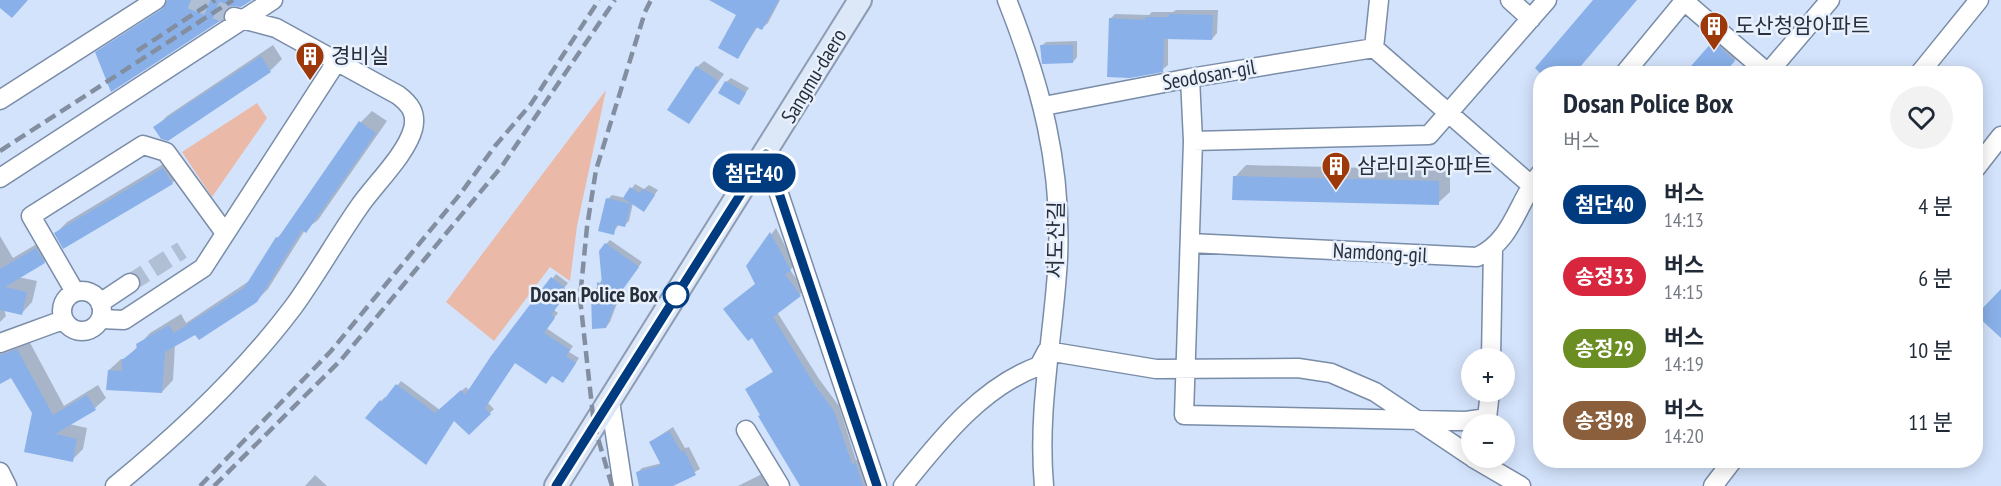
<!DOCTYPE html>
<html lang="ko">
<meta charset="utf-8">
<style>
body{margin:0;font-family:"PT Sans Narrow","Noto Sans KR",sans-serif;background:#f2f2f3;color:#1f2937;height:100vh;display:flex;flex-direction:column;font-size:22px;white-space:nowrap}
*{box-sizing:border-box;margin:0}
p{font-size:20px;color:#747a83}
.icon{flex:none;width:33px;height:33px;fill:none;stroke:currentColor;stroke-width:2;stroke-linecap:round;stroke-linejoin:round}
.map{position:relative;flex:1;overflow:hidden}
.side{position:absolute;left:1533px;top:66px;width:450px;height:402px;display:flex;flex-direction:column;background:#fff;border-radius:24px;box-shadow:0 3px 15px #0003}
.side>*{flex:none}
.badge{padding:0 12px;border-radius:20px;font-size:21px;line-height:39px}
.fabs{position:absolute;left:1461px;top:348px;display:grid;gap:12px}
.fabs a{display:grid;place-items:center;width:54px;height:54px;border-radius:50%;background:#fff;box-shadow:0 3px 15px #0003;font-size:30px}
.map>.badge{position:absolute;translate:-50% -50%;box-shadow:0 0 0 3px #fff}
.round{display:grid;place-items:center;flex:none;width:63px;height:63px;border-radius:32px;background:#f2f2f3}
.head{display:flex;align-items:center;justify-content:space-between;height:102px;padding:0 30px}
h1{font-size:28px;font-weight:700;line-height:45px}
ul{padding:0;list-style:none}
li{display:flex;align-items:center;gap:18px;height:72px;padding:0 30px}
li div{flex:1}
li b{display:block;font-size:22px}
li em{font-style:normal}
li .badge{min-width:66px;font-weight:700;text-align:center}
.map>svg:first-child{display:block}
.green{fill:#ebb9a8}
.shadow{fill:#0003}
.building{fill:#89b0e9}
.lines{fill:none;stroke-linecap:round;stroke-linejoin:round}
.minor-tunnel{stroke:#b1bfd5;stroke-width:18;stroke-dasharray:18 9;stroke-linecap:butt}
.minor-casing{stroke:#798ca8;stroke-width:21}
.major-casing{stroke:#8e9cb3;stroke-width:26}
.minor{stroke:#fff;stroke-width:18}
.major{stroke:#dce7f8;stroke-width:22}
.rail{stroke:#838fa1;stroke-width:4.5;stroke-dasharray:12 6;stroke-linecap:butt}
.line-casing{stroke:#fff;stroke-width:14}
.line{stroke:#003b80;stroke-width:9}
.stop-dot{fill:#fff;stroke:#003b80;stroke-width:3}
.labels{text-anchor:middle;stroke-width:5;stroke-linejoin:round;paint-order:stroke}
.poi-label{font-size:21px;fill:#272f3b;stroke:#e7f0fc;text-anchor:start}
.street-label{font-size:21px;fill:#272f3b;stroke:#e7f0fc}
.stop-label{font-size:21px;font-weight:bold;fill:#272f3b;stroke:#e7f0fc;text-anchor:end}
</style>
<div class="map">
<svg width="2001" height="486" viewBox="0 0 2001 486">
<rect width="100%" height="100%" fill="#d3e3fb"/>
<path class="green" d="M 606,90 L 577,226 L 570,281 L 550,267 L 494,341 L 446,302 Z
M 257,103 L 267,118 L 212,197 L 182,152 Z"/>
<path class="shadow" d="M 718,0 L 780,0 L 768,23 L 762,28 L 758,26 L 738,57 L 738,15 Z
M 1176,10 L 1218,10 L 1217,33 L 1212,39 L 1168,38 L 1168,65 L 1162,70 L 1110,19 L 1115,14 L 1149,15 L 1152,12 L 1173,12 Z
M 1725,30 L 1745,48 L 1723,74 L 1714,42 Z
M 1077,41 L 1077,57 L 1073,62 L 1041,46 L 1046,42 Z
M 273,45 L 282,59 L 271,70 L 167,139 L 155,128 L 167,116 Z
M 704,61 L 724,74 L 689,123 L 697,67 Z
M 731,78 L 749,88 L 738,103 L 726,82 Z
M 372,111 L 387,121 L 318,220 L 305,230 L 268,289 L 256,301 L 175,344 L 173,380 L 162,392 L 109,370 L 121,359 L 126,359 L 150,333 L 181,314 L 186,323 L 249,281 L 277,238 L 287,228 L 361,122 Z
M 175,157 L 184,172 L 172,183 L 56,233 L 67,222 Z
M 1246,165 L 1450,170 L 1450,192 L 1438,203 L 1235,177 Z
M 635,184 L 644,189 L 649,185 L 658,190 L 644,210 L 633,203 L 629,221 L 625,225 L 619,224 L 613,233 L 608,199 L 612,195 L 625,198 Z
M 776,228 L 795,265 L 790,270 L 805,290 L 777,312 L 819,379 L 839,406 L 856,460 L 860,459 L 868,483 L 865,486 L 802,486 L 747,389 L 774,371 L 757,284 L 748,266 Z
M 0,236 L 13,258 L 47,238 L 55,251 L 44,262 L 18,277 L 37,281 L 32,302 L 22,313 L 4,309 L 6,316 L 0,322 Z
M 610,240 L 642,262 L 622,290 L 610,322 L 606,327 L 593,293 L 603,278 L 606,244 Z
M 556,274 L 568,283 L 564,288 L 568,291 L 554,310 L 558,313 L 546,328 L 573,346 L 569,352 L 579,358 L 567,377 L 553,374 L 546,383 L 515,361 L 488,403 L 494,409 L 469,433 L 455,419 L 429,459 L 381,401 L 385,397 L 387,399 L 401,381 L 440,410 L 466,387 L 470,391 L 492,357 Z
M 28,339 L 64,406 L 98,385 L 106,398 L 95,408 L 69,424 L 87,428 L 83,449 L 72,460 L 33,413 L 11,376 L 0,382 L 0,351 Z
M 673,427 L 685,448 L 689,447 L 700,469 L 670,486 L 641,486 L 637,473 L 642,468 L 662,463 L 650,442 Z
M 764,473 L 771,486 L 738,486 Z
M 315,475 L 327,486 L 305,486 Z"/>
<path class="building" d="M 0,0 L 28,0 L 12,18 L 0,8 Z
M 167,0 L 252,0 L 241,7 L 232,6 L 226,9 L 223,19 L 111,92 L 95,52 L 162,9 Z
M 709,0 L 779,0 L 762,30 L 756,27 L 738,59 L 718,48 L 736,15 Z
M 1593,0 L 1637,0 L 1574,74 L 1541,74 L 1535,68 Z
M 1169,14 L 1213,15 L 1212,40 L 1164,39 L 1163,72 L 1130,78 L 1107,77 L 1109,18 L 1145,20 L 1145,17 L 1169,17 Z
M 1713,41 L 1735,61 L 1723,74 L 1684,74 Z
M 1040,45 L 1073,45 L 1073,63 L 1042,64 Z
M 261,56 L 271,72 L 168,141 L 161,139 L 153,127 Z
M 696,66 L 718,81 L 689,124 L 667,110 Z
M 725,81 L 746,93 L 739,105 L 718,93 Z
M 359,121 L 376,133 L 306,233 L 302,230 L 257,302 L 199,340 L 195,335 L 165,352 L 162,393 L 106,390 L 108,370 L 122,371 L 122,360 L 137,348 L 136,344 L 169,325 L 174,333 L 244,288 L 276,237 L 278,238 Z
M 163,168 L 173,184 L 63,249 L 54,233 Z
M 1233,176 L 1439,181 L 1439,205 L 1232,200 Z
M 630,187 L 639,193 L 644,189 L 655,195 L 644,212 L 623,198 Z
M 606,198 L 631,204 L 625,227 L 616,225 L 614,235 L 598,231 Z
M 770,232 L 791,271 L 785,274 L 801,296 L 773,317 L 814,384 L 834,411 L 852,464 L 856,463 L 863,486 L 800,486 L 758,416 L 760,415 L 745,389 L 773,372 L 752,338 L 748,341 L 723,309 L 755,284 L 746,266 Z
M 605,243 L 639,267 L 618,296 L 606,328 L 592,329 L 591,292 L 597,292 L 597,282 L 602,284 L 599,251 Z
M 36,248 L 45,263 L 5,287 L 27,292 L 22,315 L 0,310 L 0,269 Z
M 551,277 L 565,288 L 561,293 L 565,296 L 551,315 L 555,318 L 544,333 L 570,350 L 566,356 L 576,363 L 563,383 L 552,376 L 546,384 L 515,363 L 485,408 L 491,414 L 469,435 L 454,421 L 426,465 L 365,418 L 380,400 L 382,402 L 396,384 L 435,413 L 461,390 L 465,395 L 491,356 Z
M 2001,289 L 2001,338 L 1976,315 Z
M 17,349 L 53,415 L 87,395 L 96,410 L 55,434 L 77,439 L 73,462 L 24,452 L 32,413 L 11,378 L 0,384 L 0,355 Z
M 669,431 L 681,452 L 684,450 L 696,475 L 673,486 L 639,486 L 636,472 L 661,465 L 649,442 Z"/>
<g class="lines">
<path class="minor-tunnel" d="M 191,0 L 234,17
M 130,283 L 182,250"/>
<g class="minor-casing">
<path id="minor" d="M 1007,0 C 1041,86 1062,164 1058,258 C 1054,335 1037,407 1044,486
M 1379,0 L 1374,48 L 1539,192
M 1510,0 L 1531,19
M 1683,0 L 1769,74
M 1624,74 L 1685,0
M 1767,74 L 1830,0
M 1919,74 L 1979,0
M 1190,78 L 1193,141 L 1184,415 L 1466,421 L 1487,418 L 1490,392
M 0,100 L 156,0
M 1044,106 L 1190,78 L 1374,48
M 1193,141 L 1429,135 L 1547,0
M 766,155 L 877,486
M 1976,168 L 2001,136
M 0,178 L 273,0
M 1190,243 L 1477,257 C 1513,241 1517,202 1540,174
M62 311a20 20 0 1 1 40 0a20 20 0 1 1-40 0Z
M 75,292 L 31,216 L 143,145 L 166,152 L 225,233
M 100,303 L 130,283
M 101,319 L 124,320 L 203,268 L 337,61
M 0,343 L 63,320
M 1491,358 L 1493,249
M 610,401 L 623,486
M 746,430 L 780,486
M 1473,458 L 1521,486
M 0,472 L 7,486
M 115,486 C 180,433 243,374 294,306 C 317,274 336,240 359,207 C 374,185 406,155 413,129 C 417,113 410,104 398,95 L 276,28 L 234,17
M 903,486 C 940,440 981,387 1039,366 L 1047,351 L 1156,369 L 1298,368 L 1331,373 L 1375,392 L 1472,457
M 1713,486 L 1733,460"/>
</g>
<g class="major-casing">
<path id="major" d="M 556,486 L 860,0"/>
</g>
<use href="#minor" class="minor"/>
<use href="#major" class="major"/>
<path class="rail" d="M 137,51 L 215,0
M 0,151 L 233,0
M 200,486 L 331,351 L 461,193 L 495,146 L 531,104 L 599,0
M 214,486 L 341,360 L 502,166 L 615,0
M 612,486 L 594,425 L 580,298 L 587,227 L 596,170 L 645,12 L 651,0"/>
</g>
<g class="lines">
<g class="line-casing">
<path id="line" d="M 556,486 L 766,154 L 877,486"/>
</g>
<use href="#line" class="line"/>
</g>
<defs>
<g id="building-pin" transform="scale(1.5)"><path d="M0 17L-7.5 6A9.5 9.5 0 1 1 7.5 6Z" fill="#9d380b" stroke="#e7f0fc"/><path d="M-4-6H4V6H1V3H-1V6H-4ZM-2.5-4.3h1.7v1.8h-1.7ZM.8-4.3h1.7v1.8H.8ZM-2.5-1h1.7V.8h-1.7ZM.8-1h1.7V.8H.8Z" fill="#fff"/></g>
</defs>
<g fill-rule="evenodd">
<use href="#building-pin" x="1714" y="26"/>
<use href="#building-pin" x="310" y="56"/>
<use href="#building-pin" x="1336" y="166"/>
</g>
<circle class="stop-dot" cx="676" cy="295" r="12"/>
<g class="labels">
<g class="poi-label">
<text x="1735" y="33">도산청암아파트</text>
<text x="331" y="63">경비실</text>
<text x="1357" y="173">삼라미주아파트</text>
</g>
<g class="street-label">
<text transform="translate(1209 75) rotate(-10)" y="7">Seodosan-gil</text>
<text transform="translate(814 76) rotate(-59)" y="7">Sangmu-daero</text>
<text transform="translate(1056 240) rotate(-89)" y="7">서도산길</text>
<text transform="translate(1380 253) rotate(3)" y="7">Namdong-gil</text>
</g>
<g class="stop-label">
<text x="658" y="302">Dosan Police Box</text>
</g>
</g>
</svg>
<div class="fabs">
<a>+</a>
<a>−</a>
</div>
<b class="badge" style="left:754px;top:173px;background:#003b80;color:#fff">첨단40</b>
<section class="side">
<div class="head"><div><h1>Dosan Police Box</h1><p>버스</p></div><a class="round"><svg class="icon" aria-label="heart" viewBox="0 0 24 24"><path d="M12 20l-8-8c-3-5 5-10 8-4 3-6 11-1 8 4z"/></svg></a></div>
<ul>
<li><span class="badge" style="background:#003b80;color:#fff">첨단40</span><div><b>버스</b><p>14:13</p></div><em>4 분</em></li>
<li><span class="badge" style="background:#d7263d;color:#fff">송정33</span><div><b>버스</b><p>14:15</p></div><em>6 분</em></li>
<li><span class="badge" style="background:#6b8e23;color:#fff">송정29</span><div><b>버스</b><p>14:19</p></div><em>10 분</em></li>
<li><span class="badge" style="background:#8b5e3c;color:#fff">송정98</span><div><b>버스</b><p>14:20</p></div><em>11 분</em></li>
</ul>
</section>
</div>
